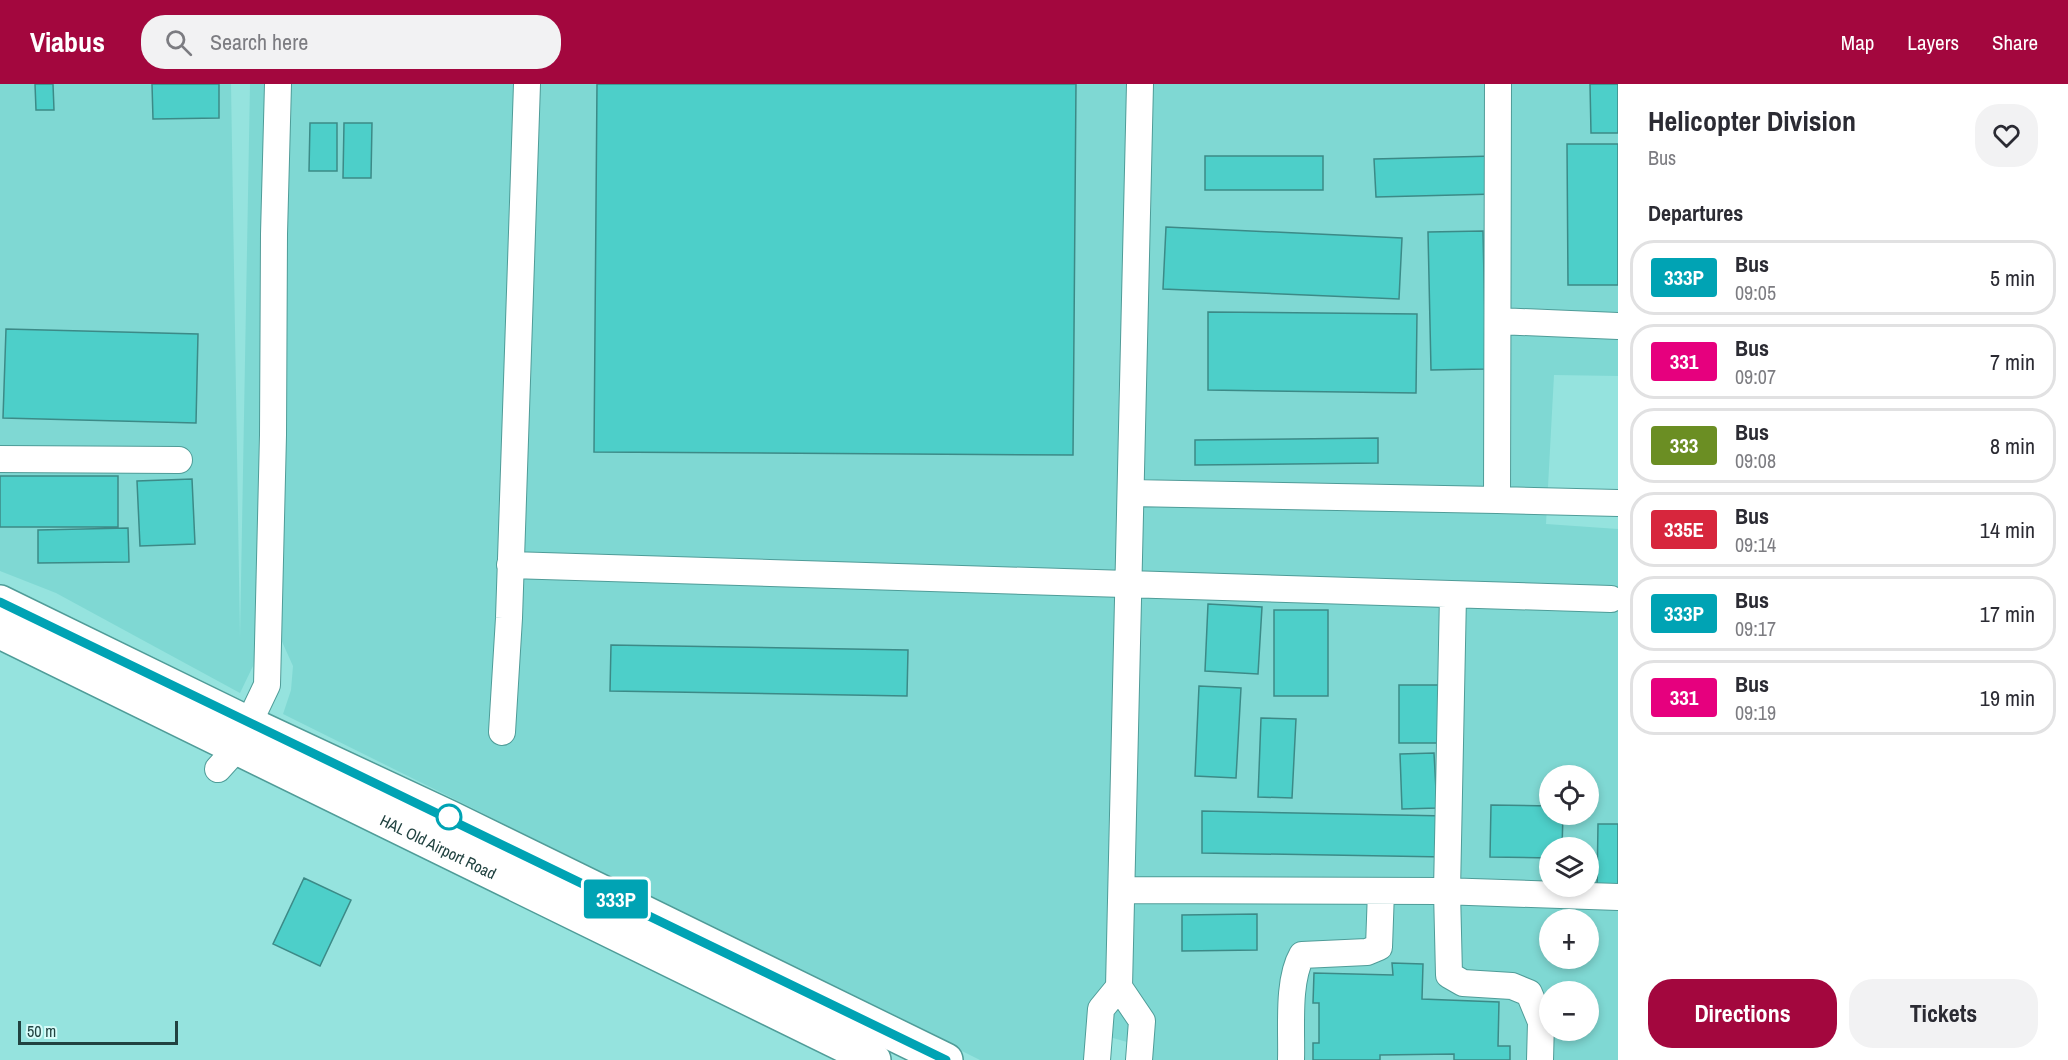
<!DOCTYPE html>
<meta charset="utf-8">
<style>
body{margin:0;font-family:"Archivo Narrow",sans-serif;background:#f2f2f3;color:#2b2b33;height:100vh;display:flex;flex-direction:column;font-size:22px;white-space:nowrap}
*{box-sizing:border-box;margin:0}
p{font-size:20px;color:#7c7c81}
.icon{flex:none;width:33px;height:33px;fill:none;stroke:currentColor;stroke-width:2;stroke-linecap:round;stroke-linejoin:round}
.map{position:relative;flex:1;overflow:hidden}
.panel{display:flex;flex-direction:column;background:#fff;width:450px}
.panel>*{flex:none}
.badge{padding:0 12px;border-radius:4px;font-size:21px;line-height:39px}
.controls{position:absolute;left:1539px;top:681px;display:grid;gap:12px}
.controls a{display:grid;place-items:center;width:60px;height:60px;border-radius:50%;background:#fff;box-shadow:0 3px 9px #0003;font-size:30px}
.scale{position:absolute;left:18px;bottom:15px;width:160px;box-sizing:border-box;padding-left:6px;border:3px solid #214240;border-top:0;font-size:16px;line-height:21px;white-space:nowrap;color:#214240;-webkit-text-stroke:4px #d6fcf9;paint-order:stroke}
.map>.badge{position:absolute;translate:-50% -50%;box-shadow:0 0 0 3px #fff}
h2{padding:0 30px;font-size:22px;line-height:54px}
.round{display:grid;place-items:center;flex:none;width:63px;height:63px;border-radius:24px;background:#f2f2f3}
.summary{display:flex;align-items:center;justify-content:space-between;height:102px;padding:0 30px}
h1{font-size:28px;font-weight:700;line-height:45px}
.button{display:flex;gap:12px;margin-top:auto;padding:12px 30px}
.button a{flex:1;height:69px;border-radius:24px;background:#a3073e;color:#fff;font-size:24px;font-weight:700;line-height:69px;text-align:center}
.button a+a{background:#f2f2f3;color:#2b2b33}
ul{padding:0;list-style:none}
li{display:flex;align-items:center;gap:18px;height:75px;margin:0 12px 9px;padding:0 18px;border:3px solid #e1e1e2;border-radius:24px}
li div{flex:1}
li b{display:block;font-size:22px}
li em{font-style:normal}
li .badge{min-width:66px;font-weight:700;text-align:center}
header{display:flex;align-items:center;gap:36px;box-sizing:border-box;height:84px;padding:0 30px;background:#a3073e;color:#fff}
header strong{font-size:28px}
nav{display:flex;gap:33px;margin-inline-start:auto;font-size:21px}
.search{width:420px;height:54px;background:#f2f2f3;display:flex;align-items:center;gap:15px;box-sizing:border-box;padding:0 21px;border-radius:24px;color:#7c7c81;font-size:22px}
main{display:flex;flex:1;min-height:0}
.map>svg:first-child{display:block}
.built{fill:#7fd8d3;fill-rule:evenodd}
.building{fill:#4dcfc9;stroke:#3c8a87;stroke-width:1.5}
.lines{fill:none;stroke-linecap:round;stroke-linejoin:round}
.minor-casing{stroke:#4f9c98;stroke-width:28}
.major-casing{stroke:#4f9c98;stroke-width:36}
.minor{stroke:#fff;stroke-width:26}
.major{stroke:#fff;stroke-width:33}
.line-casing{stroke:#fff;stroke-width:14}
.line{stroke:#00a3b4;stroke-width:9}
.stop-dot{fill:#fff;stroke:#00a3b4;stroke-width:3}
.labels{text-anchor:middle;stroke-width:4.5;stroke-linejoin:round;paint-order:stroke}
.street-label{font-size:16px;fill:#214240;stroke:#d6fcf9}
</style>
<header>
<strong>Viabus</strong>
<div class="search"><svg class="icon" aria-label="search" viewBox="0 0 24 24"><circle cx="10" cy="10" r="6"/><path d="M15 15l6 6"/></svg>Search here</div>
<nav><a>Map</a><a>Layers</a><a>Share</a></nav>
</header>
<main>
<div class="map">
<svg width="1618" height="976" viewBox="0 0 1618 976">
<rect width="100%" height="100%" fill="#95e3de"/>
<path class="built" d="M 0,0 L 231,0 L 240,554 L 250,0 L 1618,0 L 1618,292 L 1554,291 L 1546,440 L 1618,445 L 1618,976 L 1144,976 L 1141,962 L 1099,950 L 1086,976 L 980,976 L 283,630 L 291,606 L 293,582 L 279,551 L 259,546 L 253,582 L 240,609 L 56,509 L 0,487 ZM 1550,692 L 1588,692 L 1588,730 L 1550,730 ZM 1550,764 L 1588,764 L 1588,802 L 1550,802 ZM 1550,836 L 1588,836 L 1588,874 L 1550,874 ZM 1550,908 L 1588,908 L 1588,946 L 1550,946 Z"/>
<path class="building" d="M 35,0 L 53,0 L 54,26 L 36,26 Z
M 152,0 L 219,0 L 219,34 L 153,35 Z
M 597,0 L 1076,0 L 1073,371 L 594,368 Z
M 1590,0 L 1618,0 L 1618,49 L 1591,49 Z
M 310,39 L 337,39 L 337,87 L 309,87 Z
M 344,39 L 372,39 L 371,94 L 343,94 Z
M 1567,60 L 1618,60 L 1618,201 L 1568,201 Z
M 1205,72 L 1323,72 L 1323,106 L 1205,106 Z
M 1494,72 L 1495,110 L 1376,113 L 1374,75 Z
M 1166,143 L 1402,154 L 1399,215 L 1163,205 Z
M 1483,147 L 1486,285 L 1431,286 L 1428,148 Z
M 1208,228 L 1417,230 L 1416,309 L 1208,306 Z
M 6,245 L 198,250 L 196,339 L 3,334 Z
M 1378,354 L 1378,379 L 1195,381 L 1195,356 Z
M 0,392 L 118,392 L 118,443 L 0,443 Z
M 192,395 L 195,460 L 140,462 L 137,397 Z
M 128,444 L 129,478 L 38,479 L 38,446 Z
M 1208,520 L 1262,523 L 1258,590 L 1205,587 Z
M 1274,526 L 1328,526 L 1328,612 L 1274,612 Z
M 611,561 L 908,566 L 907,612 L 610,607 Z
M 1399,601 L 1444,601 L 1444,659 L 1399,659 Z
M 1199,602 L 1241,604 L 1236,694 L 1195,692 Z
M 1261,634 L 1296,635 L 1292,714 L 1258,713 Z
M 1434,669 L 1437,724 L 1402,725 L 1400,670 Z
M 1491,721 L 1550,722 L 1550,730 L 1563,730 L 1562,764 L 1550,764 L 1550,774 L 1490,773 Z
M 1202,727 L 1447,732 L 1446,773 L 1202,769 Z
M 1598,740 L 1618,740 L 1618,805 L 1597,805 Z
M 304,794 L 351,816 L 320,882 L 273,860 Z
M 1257,830 L 1257,866 L 1182,867 L 1182,831 Z
M 1392,879 L 1423,880 L 1422,915 L 1499,918 L 1498,962 L 1510,962 L 1510,976 L 1454,976 L 1454,970 L 1380,971 L 1380,976 L 1313,976 L 1313,959 L 1319,959 L 1319,919 L 1313,919 L 1314,889 L 1393,891 Z"/>
<g class="lines">
<g class="minor-casing">
<path id="minor" d="M 1498,237 L 1618,242
M 0,375 L 179,376
M 1131,409 L 1497,416 L 1498,0
M 1497,416 L 1618,419
M 510,481 L 1611,515
M 1453,511 L 1447,807 L 1449,891 L 1463,899 L 1512,902 L 1529,909 L 1541,938 L 1540,976
M 502,648 L 509,534 L 527,0
M 218,685 L 237,664 L 267,601 L 273,351 L 274,150 L 278,0
M 1122,806 L 1441,807 L 1618,813
M 1097,976 L 1101,925 L 1119,903
M 1139,976 L 1142,937 L 1119,903 L 1140,0
M 1291,976 C 1292,946 1287,897 1302,871 L 1367,868 L 1379,863 L 1381,807"/>
</g>
<g class="major-casing">
<g id="major">
<path d="M 0,518 L 250,640 L 449,733 L 946,976"/>
<path id="s1" d="M 0,548 L 874,976"/>
</g>
</g>
<use href="#minor" class="minor"/>
<use href="#major" class="major"/>
</g>
<g class="lines">
<g class="line-casing">
<path id="line" d="M 0,518 C 315,671 632,822 946,976"/>
</g>
<use href="#line" class="line"/>
</g>
<circle class="stop-dot" cx="449" cy="733" r="12"/>
<g class="labels">
<g class="street-label">
<text dy="6" stroke="none"><textPath href="#s1" startOffset="488">HAL Old Airport Road</textPath></text>
</g>
</g>
</svg>
<div class="controls">
<a><svg class="icon" aria-label="locate" viewBox="0 0 24 24"><circle cx="12" cy="12" r="6"/><path d="M12 2v4M12 18v4M2 12h4M18 12h4"/></svg></a>
<a><svg class="icon" aria-label="layers" viewBox="0 0 24 24"><path d="M12 4l9 5-9 5-9-5zM3 14l9 5 9-5"/></svg></a>
<a>+</a>
<a>−</a>
</div>
<div class="scale">50 m</div>
<b class="badge" style="left:616px;top:815px;background:#00a3b4;color:#fff">333P</b>
</div>
<section class="panel">
<div class="summary"><div><h1>Helicopter Division</h1><p>Bus</p></div><a class="round"><svg class="icon" aria-label="heart" viewBox="0 0 24 24"><path d="M12 20l-8-8c-3-5 5-10 8-4 3-6 11-1 8 4z"/></svg></a></div>
<h2>Departures</h2>
<ul>
<li><span class="badge" style="background:#00a3b4;color:#fff">333P</span><div><b>Bus</b><p>09:05</p></div><em>5 min</em></li>
<li><span class="badge" style="background:#e6007e;color:#fff">331</span><div><b>Bus</b><p>09:07</p></div><em>7 min</em></li>
<li><span class="badge" style="background:#6b8e23;color:#fff">333</span><div><b>Bus</b><p>09:08</p></div><em>8 min</em></li>
<li><span class="badge" style="background:#d7263d;color:#fff">335E</span><div><b>Bus</b><p>09:14</p></div><em>14 min</em></li>
<li><span class="badge" style="background:#00a3b4;color:#fff">333P</span><div><b>Bus</b><p>09:17</p></div><em>17 min</em></li>
<li><span class="badge" style="background:#e6007e;color:#fff">331</span><div><b>Bus</b><p>09:19</p></div><em>19 min</em></li>
</ul>
<div class="button"><a>Directions</a><a>Tickets</a></div>
</section>
</main>
